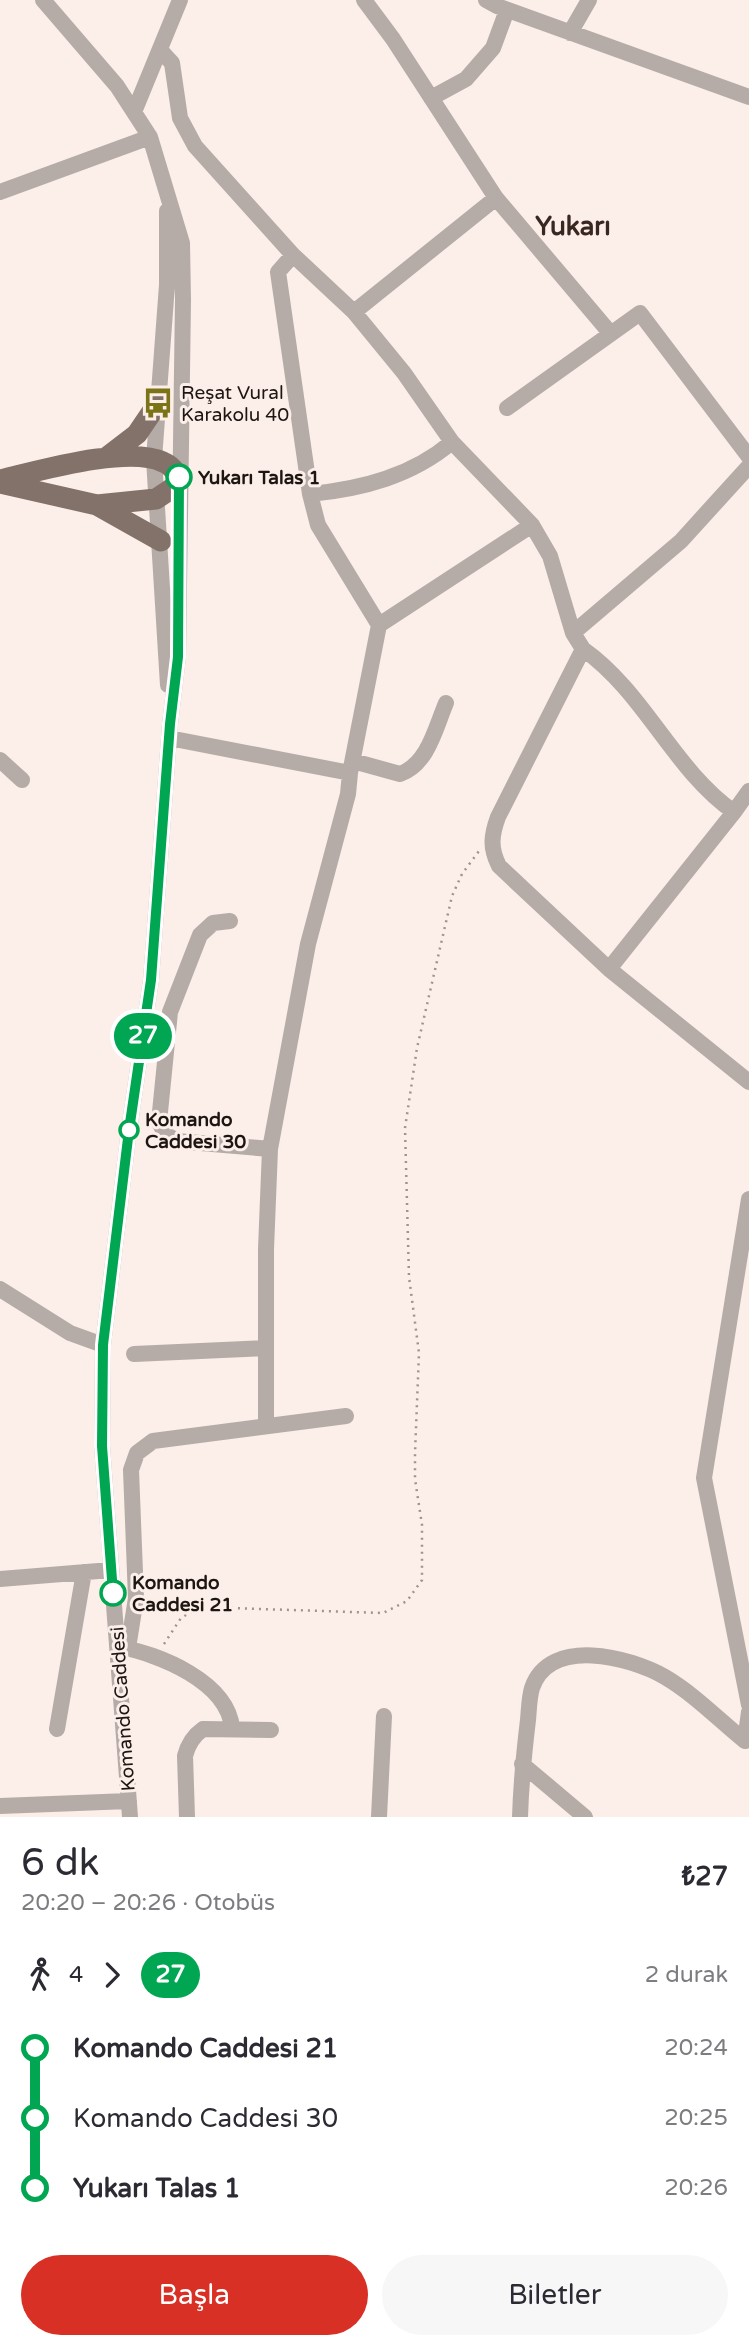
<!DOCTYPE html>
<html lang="tr">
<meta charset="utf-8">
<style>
body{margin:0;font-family:"Varela Round",sans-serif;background:#f7f7f7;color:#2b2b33;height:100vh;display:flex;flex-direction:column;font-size:26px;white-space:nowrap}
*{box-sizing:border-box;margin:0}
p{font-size:23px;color:#7c7c81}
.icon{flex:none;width:38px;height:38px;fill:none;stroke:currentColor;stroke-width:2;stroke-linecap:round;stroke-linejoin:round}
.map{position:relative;height:1817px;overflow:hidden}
.side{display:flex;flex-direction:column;background:#fff;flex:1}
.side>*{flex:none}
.badge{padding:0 14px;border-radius:23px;font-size:24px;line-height:46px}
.map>.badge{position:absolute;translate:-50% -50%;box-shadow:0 0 0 4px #fff}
.legs{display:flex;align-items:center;gap:10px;height:77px;padding:0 21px;font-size:23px}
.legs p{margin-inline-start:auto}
.overview{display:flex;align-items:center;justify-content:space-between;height:119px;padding:0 21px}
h1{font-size:38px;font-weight:600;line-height:52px}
.action{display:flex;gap:14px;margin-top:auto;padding:14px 21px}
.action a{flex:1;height:80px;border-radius:42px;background:#d93025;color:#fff;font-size:28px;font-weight:600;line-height:80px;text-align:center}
.action a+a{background:#f7f7f7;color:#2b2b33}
ul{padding:0 21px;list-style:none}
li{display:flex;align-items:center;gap:24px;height:70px;font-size:26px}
li i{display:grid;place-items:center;width:10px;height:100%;margin:0 9px;background:currentColor}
li i::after{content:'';width:18px;height:18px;margin:-9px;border:5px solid;border-radius:50%;background:#fff}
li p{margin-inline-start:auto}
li:first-child i{background:linear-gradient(#0000 50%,currentColor 0)}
li:last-child i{background:linear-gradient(currentColor 50%,#0000 0)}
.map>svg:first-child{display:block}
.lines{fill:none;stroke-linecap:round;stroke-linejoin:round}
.path{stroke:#9f938e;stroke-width:2.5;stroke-dasharray:2 5;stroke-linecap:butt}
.minor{stroke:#b5aca7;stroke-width:16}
.major{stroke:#82726a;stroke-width:21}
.line-1-casing{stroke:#fff;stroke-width:16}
.line-1{stroke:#00a651;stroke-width:10}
.stop-1-dot{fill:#fff;stroke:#00a651;stroke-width:3.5}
.labels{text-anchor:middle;stroke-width:6;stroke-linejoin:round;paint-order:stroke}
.poi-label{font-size:19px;fill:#1e1612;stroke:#fceee8;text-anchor:start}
.stop-label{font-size:19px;font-weight:bold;fill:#1e1612;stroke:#fceee8;text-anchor:start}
.street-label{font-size:19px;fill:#1e1612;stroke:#fceee8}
.district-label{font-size:26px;font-weight:bold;fill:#392821;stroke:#fceee8}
</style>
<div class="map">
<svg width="749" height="1817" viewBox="0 0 749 1817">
<rect width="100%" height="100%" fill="#fceee8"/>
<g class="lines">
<path class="path" d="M 164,1644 L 181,1618 L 200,1607 L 383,1613 L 407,1601 L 422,1580 L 422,1525 L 415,1479 L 415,1453 L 419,1353 L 409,1277 L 405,1128 L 417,1048 L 452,896 L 462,874 L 479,851"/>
<path class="minor" d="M 43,0 L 117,86 L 150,137 L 182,243 L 183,300 L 178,657 L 170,724 L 151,980 L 129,1130 L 103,1345 L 102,1446 L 130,1817
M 364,0 L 393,39 L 496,198 L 611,334
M 486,0 L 497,6 L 749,97
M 570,33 L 589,0
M 161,51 L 172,63 L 180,118 L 195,146 L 293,255 L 354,312 L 404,373 L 452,442 L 532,525 L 550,556 L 573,633 L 681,541 L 749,466
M 431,98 L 466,79 L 493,48 L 507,10
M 134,112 L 180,0
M 0,192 L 150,137
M 167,211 L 167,285 L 154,459 L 168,685
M 293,255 L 278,272 L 310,494 L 318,525 L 379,625
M 354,312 L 496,198
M 507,408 L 640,313 L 749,457
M 310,494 C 362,489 412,476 452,442
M 573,633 L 583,649 L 498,817 C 491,836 490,848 499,866 L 609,969 L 734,812 L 749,791
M 583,649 C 645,693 673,769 734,812
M 169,738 L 350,773 L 379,625 L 532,525
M 0,760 L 22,780
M 353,761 L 400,774 C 428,764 435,729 446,703
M 230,921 L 213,923 L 200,935 L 170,1012 L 159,1122 L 165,1134 L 177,1141 L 270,1149 L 308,944 L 348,794 L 350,773
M 609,969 L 749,1082
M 749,1199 L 704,1478 L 749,1705
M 0,1289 L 70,1333 L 103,1345
M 134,1354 L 266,1348
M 266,1426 L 266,1249 L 270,1149
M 0,1579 L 111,1570
M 120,1647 C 159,1654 228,1682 232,1728
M 128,1648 L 136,1598 L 131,1470 L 137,1453 L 153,1441 L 346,1416
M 57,1729 L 84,1572
M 745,1741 L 749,1712
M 522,1764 L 585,1817
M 0,1806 L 129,1801
M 187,1817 L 185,1756 C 188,1744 193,1736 203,1729 L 271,1730
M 379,1817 L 384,1716
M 520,1817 C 521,1785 524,1753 528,1720 C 529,1710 529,1698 532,1688 C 550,1636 630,1657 665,1677 C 694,1694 719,1720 745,1741"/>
<path class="major" d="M 107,457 L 137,434 L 158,403
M 0,480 C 39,471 128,445 163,462 C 171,465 175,471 179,477 L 174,487 L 156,499 L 97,505 L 0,483
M 97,505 L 161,541"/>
</g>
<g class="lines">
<g class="line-1-casing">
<path id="line-1" d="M 113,1593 L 102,1446 L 103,1345 L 129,1130 L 151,980 L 170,724 L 178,657 L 179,477"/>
</g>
<use href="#line-1" class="line-1"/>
</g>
<defs>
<g id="bus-bare" transform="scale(2.415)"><path d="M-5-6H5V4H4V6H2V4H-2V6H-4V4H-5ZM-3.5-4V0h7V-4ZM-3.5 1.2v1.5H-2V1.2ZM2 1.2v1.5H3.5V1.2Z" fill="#7b7416" stroke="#fceee8" stroke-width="2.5" paint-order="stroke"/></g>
</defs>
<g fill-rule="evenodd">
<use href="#bus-bare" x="158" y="403"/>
</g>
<g class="stop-1-dot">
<circle cx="179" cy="477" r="12"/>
<circle cx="129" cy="1130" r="9"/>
<circle cx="113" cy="1593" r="12"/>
</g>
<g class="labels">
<g class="poi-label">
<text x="181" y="399">Reşat Vural<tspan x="181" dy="22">Karakolu 40</tspan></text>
</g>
<g class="stop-label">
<text x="198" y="484">Yukarı Talas 1</text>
<text x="145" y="1126">Komando<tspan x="145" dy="22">Caddesi 30</tspan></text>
<text x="132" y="1589">Komando<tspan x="132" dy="22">Caddesi 21</tspan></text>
</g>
<g class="street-label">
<text transform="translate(122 1709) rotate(-94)" y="7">Komando Caddesi</text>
</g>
<g class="district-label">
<text x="573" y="235">Yukarı</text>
</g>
</g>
</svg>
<b class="badge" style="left:143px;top:1036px;background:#00a651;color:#fff">27</b>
</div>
<section class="side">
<div class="overview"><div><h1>6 dk</h1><p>20:20 – 20:26 · Otobüs</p></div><b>₺27</b></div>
<div class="legs"><svg class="icon" aria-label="walk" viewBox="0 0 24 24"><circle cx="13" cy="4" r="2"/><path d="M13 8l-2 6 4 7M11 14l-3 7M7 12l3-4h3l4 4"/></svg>4<svg class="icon" aria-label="forward" viewBox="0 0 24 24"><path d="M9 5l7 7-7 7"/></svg><b class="badge" style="background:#00a651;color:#fff">27</b><p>2 durak</p></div>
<ul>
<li><i style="color:#00a651"></i><b>Komando Caddesi 21</b><p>20:24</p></li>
<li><i style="color:#00a651"></i><span>Komando Caddesi 30</span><p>20:25</p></li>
<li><i style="color:#00a651"></i><b>Yukarı Talas 1</b><p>20:26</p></li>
</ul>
<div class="action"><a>Başla</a><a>Biletler</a></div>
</section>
